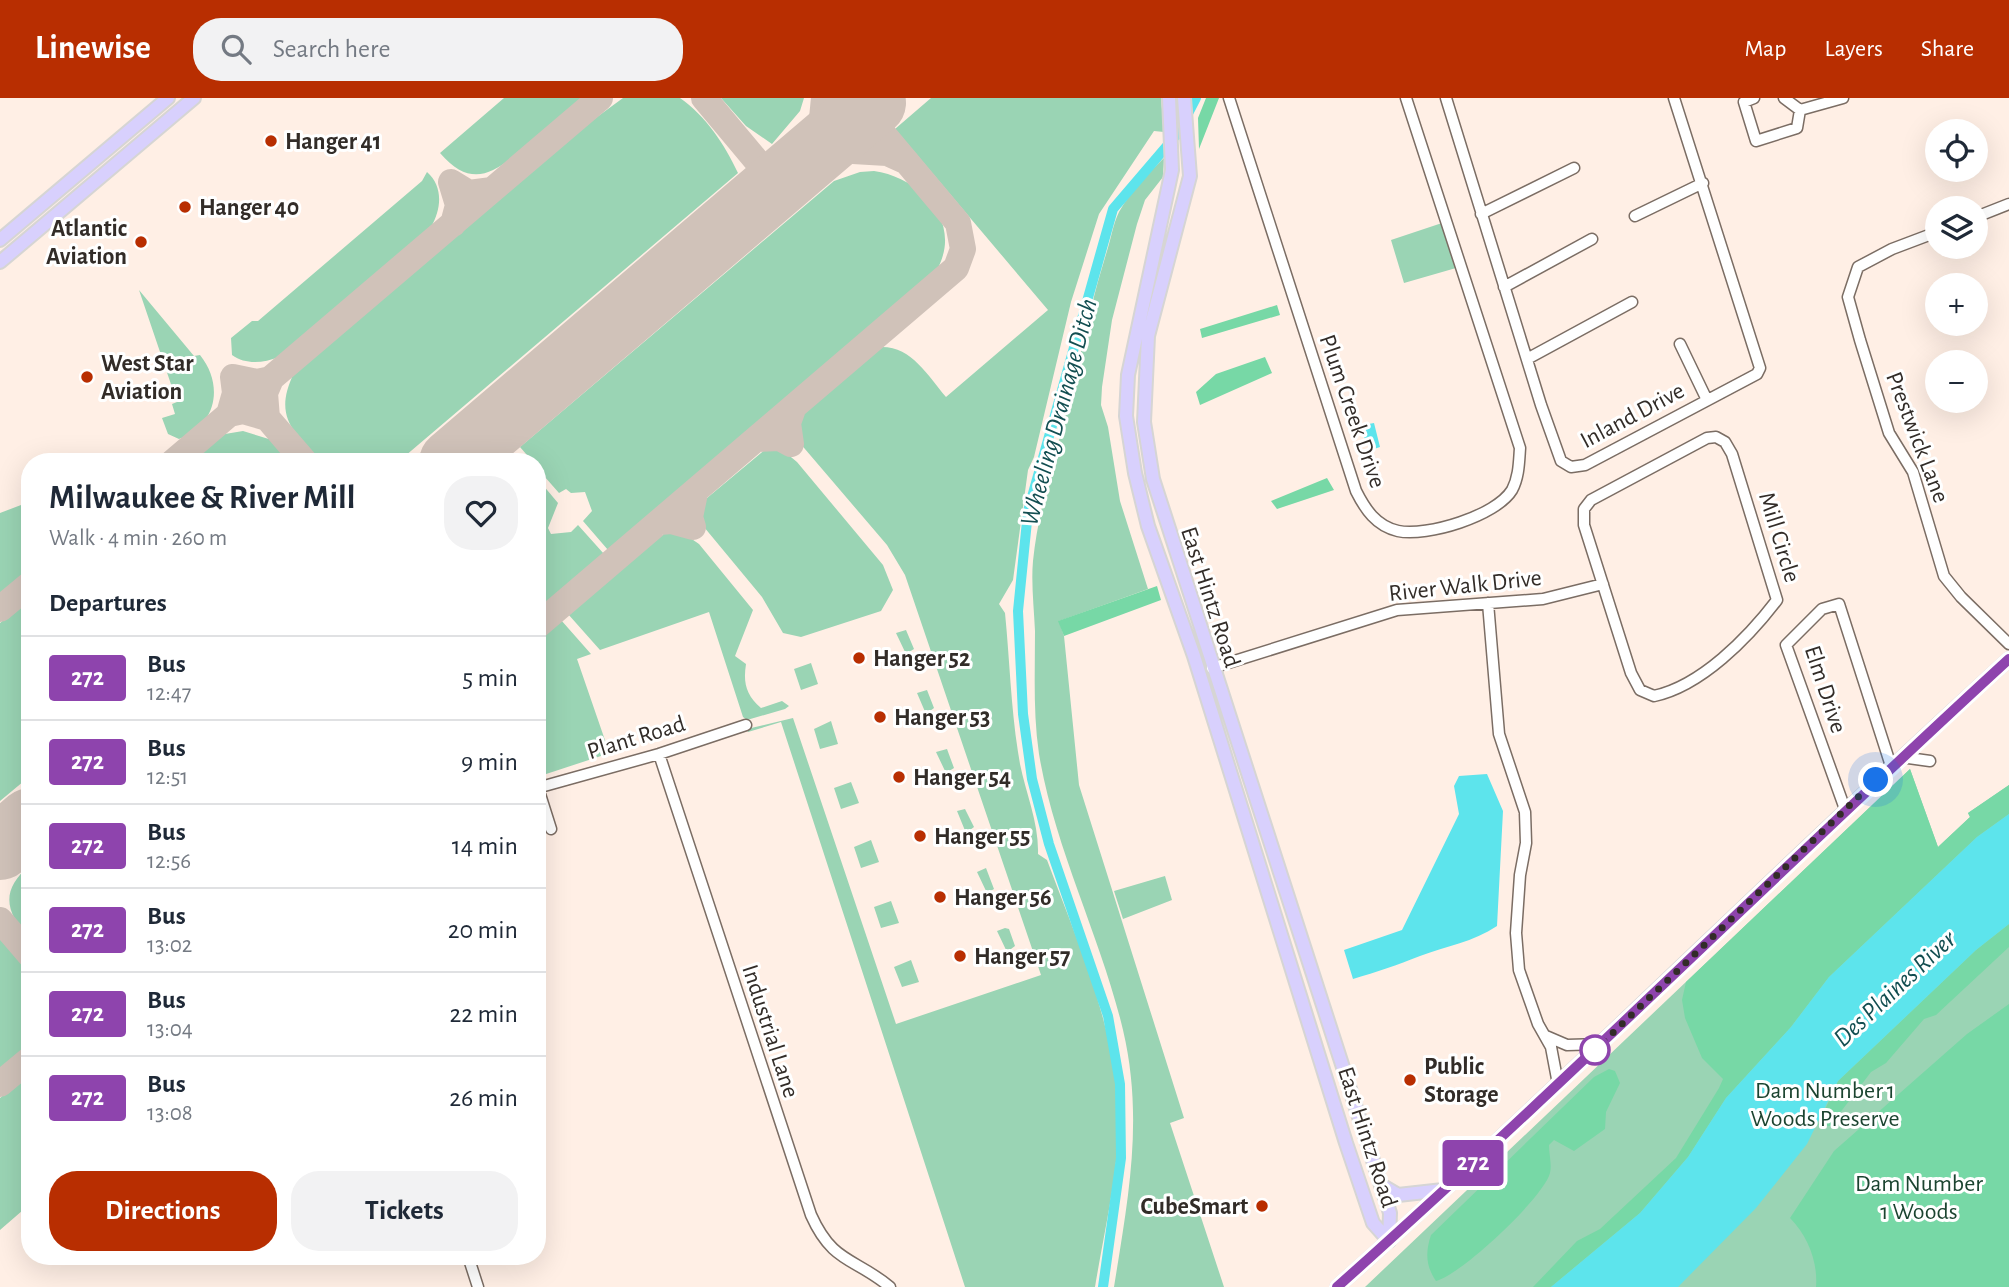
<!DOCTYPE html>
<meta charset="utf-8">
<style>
body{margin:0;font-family:"Alegreya Sans",sans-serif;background:#f2f2f3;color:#1f2937;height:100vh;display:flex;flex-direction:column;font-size:26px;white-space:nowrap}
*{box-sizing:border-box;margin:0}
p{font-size:23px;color:#747a83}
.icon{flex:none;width:38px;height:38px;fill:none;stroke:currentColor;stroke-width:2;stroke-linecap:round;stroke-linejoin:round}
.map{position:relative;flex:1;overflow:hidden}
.panel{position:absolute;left:21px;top:355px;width:525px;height:812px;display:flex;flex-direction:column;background:#fff;border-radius:28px;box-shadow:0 7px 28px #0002}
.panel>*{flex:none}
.badge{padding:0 14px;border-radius:5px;font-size:24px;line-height:46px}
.controls{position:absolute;left:1925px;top:21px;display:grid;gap:14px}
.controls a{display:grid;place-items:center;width:63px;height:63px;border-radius:50%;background:#fff;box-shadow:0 7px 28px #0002;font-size:35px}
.you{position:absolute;width:35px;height:35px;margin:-18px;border:5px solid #fff;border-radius:50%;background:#1a73e8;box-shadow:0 0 0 10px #1a73e833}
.map>.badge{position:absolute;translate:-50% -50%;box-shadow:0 0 0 4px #fff}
h2{padding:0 28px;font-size:26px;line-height:63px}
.round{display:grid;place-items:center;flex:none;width:74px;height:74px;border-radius:28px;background:#f2f2f3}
.overview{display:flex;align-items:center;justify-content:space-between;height:119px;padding:0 28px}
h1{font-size:33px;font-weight:600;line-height:52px}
.cta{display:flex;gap:14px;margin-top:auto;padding:14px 28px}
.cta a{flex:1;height:80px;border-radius:28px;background:#b82e01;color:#fff;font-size:28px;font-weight:600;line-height:80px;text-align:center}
.cta a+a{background:#f2f2f3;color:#1f2937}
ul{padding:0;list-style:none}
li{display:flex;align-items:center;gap:21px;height:84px;padding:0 28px;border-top:2px solid #e0e1e3}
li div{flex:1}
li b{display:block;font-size:26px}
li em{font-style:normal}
li .badge{min-width:77px;font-weight:700;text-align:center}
header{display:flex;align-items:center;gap:42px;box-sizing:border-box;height:98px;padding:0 35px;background:#b82e01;color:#fff}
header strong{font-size:33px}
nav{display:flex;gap:38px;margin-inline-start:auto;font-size:24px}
.search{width:490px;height:63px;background:#f2f2f3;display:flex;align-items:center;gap:18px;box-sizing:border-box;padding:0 24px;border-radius:28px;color:#747a83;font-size:26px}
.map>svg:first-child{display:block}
.green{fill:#9ad4b4}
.forest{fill:#77d8a6}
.water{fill:#5de4ec}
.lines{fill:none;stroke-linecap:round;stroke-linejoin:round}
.canal{stroke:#5de4ec;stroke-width:10}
.taxiway{stroke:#d0c2b9;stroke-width:26}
.runway{stroke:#d0c2b9;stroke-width:66}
.minor-casing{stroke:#7b6d64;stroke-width:13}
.major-casing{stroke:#d6d5d4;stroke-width:16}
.minor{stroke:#fff;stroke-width:10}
.major{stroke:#d8d0fd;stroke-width:12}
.line-casing{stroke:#fff;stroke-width:16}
.line{stroke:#8e44ad;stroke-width:10}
.walk{stroke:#322c28;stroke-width:7;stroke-dasharray:0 12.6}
.poi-dot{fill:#b82e01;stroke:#fff;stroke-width:2.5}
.stop-dot{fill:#fff;stroke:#8e44ad;stroke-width:3.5}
.labels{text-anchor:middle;stroke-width:6;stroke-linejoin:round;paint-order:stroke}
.poi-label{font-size:24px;font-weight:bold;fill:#322c28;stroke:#fff;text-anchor:start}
.street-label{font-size:24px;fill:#322c28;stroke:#fff}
.park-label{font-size:24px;fill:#1b4430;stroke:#fff}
.water-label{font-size:26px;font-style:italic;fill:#124e51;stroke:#fff}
</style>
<header>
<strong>Linewise</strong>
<div class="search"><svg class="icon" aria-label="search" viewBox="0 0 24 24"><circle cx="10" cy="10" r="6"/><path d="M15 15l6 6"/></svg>Search here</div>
<nav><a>Map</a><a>Layers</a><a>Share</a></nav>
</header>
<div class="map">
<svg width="2009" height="1189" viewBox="0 0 2009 1189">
<rect width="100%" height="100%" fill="#ffefe5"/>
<path class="green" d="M 504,0 L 582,0 C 565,14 548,29 532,43 C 500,70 475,96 440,55 Z
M 623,0 L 680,0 C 706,18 725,47 738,75 L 398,364 L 320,364 C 293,333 273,318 294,275 L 582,30 Z
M 721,0 L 804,0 L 800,13 L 772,46 L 746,28 Z
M 931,0 L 1161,0 L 1164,34 L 1154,33 L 1099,116 L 1071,204 L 1034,359 L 1028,372 L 1013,482 L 999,506 L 1005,515 C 1010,565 1011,616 1020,666 C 1026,696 1039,725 1038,756 L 1047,762 C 1080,851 1123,944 1118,1041 C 1115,1090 1103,1140 1095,1189 L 965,1189 L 781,624 L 748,634 L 747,631 L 793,620 L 896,926 L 1041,877 L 905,477 L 887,447 L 799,344 L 797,333 L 804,315 L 882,249 C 912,249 928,278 946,299 L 1048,212 L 895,31 Z
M 1164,60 L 1163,79 L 1145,102 L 1137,126 L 1112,222 L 1102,289 L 1101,307 L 1108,329 L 1120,403 L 1148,491 L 1059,523 L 1064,538 L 1079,687 L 1184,1020 L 1170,1025 L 1224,1189 L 1114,1189 C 1128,1101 1144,1021 1123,932 C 1101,839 1055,752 1039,656 C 1033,615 1035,575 1035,533 C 1034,510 1031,485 1033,463 C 1040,396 1064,333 1078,267 C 1086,229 1095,191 1107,153 C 1111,141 1113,126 1119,114 C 1131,93 1147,77 1164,60 Z
M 874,73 C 923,80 965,127 935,175 L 608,452 L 583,423 L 592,413 L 585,394 L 571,395 L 566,391 L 559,395 L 537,370 L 537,364 L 533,364 L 520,349 L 834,83 L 860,74 Z
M 427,74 C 444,89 441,112 431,129 L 279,259 C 263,265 246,267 232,257 L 231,240 L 252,223 L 258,223 L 422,83 Z
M 1442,125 L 1456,170 L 1404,185 L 1391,142 Z
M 139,192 L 194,258 L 200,257 C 224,287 217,327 179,341 L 168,336 L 162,320 L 175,316 L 172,306 L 177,304 Z
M 243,333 L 272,342 L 290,364 L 189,364 L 225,336 Z
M 767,350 L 780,350 L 797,364 L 883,467 L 893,492 L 881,513 L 801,539 L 783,535 L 762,499 L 704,429 L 699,414 L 701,405 Z
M 537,380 L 558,405 L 548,430 L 551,436 L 571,434 L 578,427 L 604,456 L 537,514 Z
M 21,407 L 21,414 L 30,417 L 30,471 L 0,496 L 0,415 Z
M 677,431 L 699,446 L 753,512 L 735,558 L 746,566 C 743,585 746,597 761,610 L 782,603 L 789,608 L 785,611 L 747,622 L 743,619 L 709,514 L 600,552 L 568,516 L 666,434 Z
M 30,500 L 30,678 L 0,703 L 0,525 Z
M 561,522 L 591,556 L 577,561 L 607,648 L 602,650 L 604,657 L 537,679 L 537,542 Z
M 906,532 L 914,551 L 906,556 L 896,535 Z
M 811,565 L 818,586 L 801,592 L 794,571 Z
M 927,592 L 934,610 L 926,616 L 917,595 Z
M 831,623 L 838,646 L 820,651 L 814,631 Z
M 947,651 L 954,670 L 946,675 L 936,654 Z
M 1910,671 L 1938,749 L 1970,719 L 1968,715 L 2009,687 L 2009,1189 L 1365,1189 Z
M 851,684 L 859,705 L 841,711 L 834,690 Z
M 965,711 L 974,729 L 966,735 L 957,713 Z
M 871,742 L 879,764 L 861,770 L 854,749 Z
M 30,767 L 30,842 C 5,813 0,793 30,767 Z
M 986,770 L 994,791 L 987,795 L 977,774 Z
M 1165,778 L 1172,802 L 1123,821 L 1114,793 Z
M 891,803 L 899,825 L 881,830 L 874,809 Z
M 1005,830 L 1009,831 L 1015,848 L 1007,854 L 997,833 Z
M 0,840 L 30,875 L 30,946 L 0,971 Z
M 911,862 L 919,884 L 902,889 L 894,869 Z
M 30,974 L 30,1106 L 0,1132 L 0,1000 Z"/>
<path class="forest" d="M 1206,0 L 1219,0 L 1199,51 L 1198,20 Z
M 1277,207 L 1280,217 L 1202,240 L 1200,231 Z
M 1265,259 L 1272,275 L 1200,307 L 1196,294 L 1216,276 Z
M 1327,380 L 1334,392 L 1277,411 L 1271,403 Z
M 1157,488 L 1161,502 L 1064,538 L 1058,523 Z
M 1910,671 L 1938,749 L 1970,719 L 1968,715 L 2009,687 L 2009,716 L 1977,739 L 1829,879 L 1791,929 L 1726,1000 L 1688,1059 L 1640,1115 L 1551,1189 L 1533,1189 L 1577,1143 L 1600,1131 L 1676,1060 L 1719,990 L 1723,981 L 1702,960 L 1685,920 L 1682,902 L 1686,884 Z
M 2009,826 L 2009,849 L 1936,917 L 1924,921 L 1886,965 L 1871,974 L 1830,1028 L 1818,1027 L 1838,983 L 1976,852 Z
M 2009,906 L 2009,1189 L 1816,1189 C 1818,1164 1808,1138 1790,1120 L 1834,1053 L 1967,936 Z
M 1609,971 L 1615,973 L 1620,985 L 1606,1014 L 1605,1031 L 1574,1053 L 1554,1042 L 1549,1047 C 1549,1056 1552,1067 1550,1075 C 1544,1099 1461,1177 1436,1183 C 1426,1168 1425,1155 1431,1137 L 1594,979 Z"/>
<path class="water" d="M 1374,325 L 1380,349 L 1371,352 L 1358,328 Z
M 1487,676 L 1503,713 L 1497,828 C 1473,844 1447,848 1420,858 C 1397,867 1377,874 1353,881 L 1344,852 L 1402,832 L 1459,716 L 1454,688 L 1459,678 Z
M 2009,716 L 2009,826 L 1976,852 L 1838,983 L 1807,1046 L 1756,1110 L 1678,1189 L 1551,1189 L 1640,1115 L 1688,1059 L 1726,1000 L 1791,929 L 1829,879 L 1977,739 Z"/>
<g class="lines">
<path class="canal" d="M 1103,1189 L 1121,1060 L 1120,986 L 1108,918 L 1049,746 L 1032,681 L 1023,616 L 1018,513 L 1028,413 L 1113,111 L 1178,35 L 1196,0"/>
<path class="taxiway" d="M 704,0 L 760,67 C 767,84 762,92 753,107
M 824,0 L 819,51 L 887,55 L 907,64
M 453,126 L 458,107 L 451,84 L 469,95 L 492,92
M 233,279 L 257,284 L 271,281 L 265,295 L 267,320 L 243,313 L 229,316 L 235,295 Z
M 256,307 L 305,364
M 758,341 L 780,340 L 791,346 L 788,325 L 793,311
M 173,364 L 600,0
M 660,424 L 671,423 L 693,429 L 690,419 L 695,395
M 0,511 L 30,486
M 537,528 L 956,170 L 963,151 L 958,125 L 853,0
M 0,822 L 30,857
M 0,986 L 30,961"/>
<path class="runway" d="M 452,364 L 873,5
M 0,749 L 30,723"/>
<g class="minor-casing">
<path id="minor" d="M 1229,0 L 1356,393 C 1365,411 1376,428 1398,433 C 1427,439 1496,418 1512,392 C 1519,379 1519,364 1520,350 L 1406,0
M 1446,0 L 1541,307 L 1561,363 L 1571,369 L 1585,367 L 1757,276 L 1760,270 L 1674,0
M 1754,0 L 1744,4 L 1756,43 L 1797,30 L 1800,12
M 1784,0 L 1800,12 L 1843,0
M 1481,116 L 1574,70
M 1635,118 L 1703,85
M 1976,119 L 2009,106
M 1937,134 L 1892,151 L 1858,169 L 1848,199 L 1860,242 L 1889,335 L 1913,374 L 1944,478 L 1961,499 L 2009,546
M 1504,189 L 1592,141
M 1680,246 L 1707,302
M 1527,261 L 1632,204
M 1716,339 L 1725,344 L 1732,356 L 1777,502 C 1748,540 1701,588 1654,598 L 1640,592 L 1631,575 L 1584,427 L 1584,411 L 1591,402 L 1707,340 Z
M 1488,505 L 1499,636 L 1525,714 L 1526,745 L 1520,777 L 1516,835 L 1519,872 L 1538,926 L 1551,949 L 1558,986
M 1212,570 L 1397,512 L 1543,501 L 1603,486
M 659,656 L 811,1117 C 833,1166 854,1159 890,1189
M 1901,659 L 1930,663
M 537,690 L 659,656 L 746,627
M 538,690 L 551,731
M 1845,711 L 1786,547 L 1822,511 L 1839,506 L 1891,668
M 1546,938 L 1567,947 L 1602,946
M 468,1158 L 478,1189"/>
</g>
<g class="major-casing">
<path id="major" d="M 1169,0 L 1172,72 L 1128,277 L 1126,318 L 1135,375 L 1148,428 L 1194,558 L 1346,1045 L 1373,1125 L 1389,1143
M 1184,0 L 1190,78 L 1148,238 L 1144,324 L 1153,381 L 1390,1115 L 1389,1143
M 0,142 L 168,0
M 0,164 L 194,0
M 1381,1087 L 1398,1097 L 1443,1092
M 1337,1189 C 1566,985 1782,767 2009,561"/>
</g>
<use href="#minor" class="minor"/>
<use href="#major" class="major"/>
</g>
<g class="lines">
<g class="line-casing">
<path id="line" d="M 1337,1189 C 1566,985 1783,768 2009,561"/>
</g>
<use href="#line" class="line"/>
<path class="walk" d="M 1595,952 L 1876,682"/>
</g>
<g class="poi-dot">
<circle cx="271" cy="43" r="7"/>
<circle cx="185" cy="109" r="7"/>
<circle cx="141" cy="144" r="7"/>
<circle cx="87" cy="279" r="7"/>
<circle cx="859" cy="560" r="7"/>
<circle cx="880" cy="619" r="7"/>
<circle cx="899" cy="679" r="7"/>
<circle cx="920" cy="738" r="7"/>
<circle cx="940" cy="799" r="7"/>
<circle cx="960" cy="858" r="7"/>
<circle cx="1410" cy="982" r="7"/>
<circle cx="1262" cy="1108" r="7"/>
</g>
<circle class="stop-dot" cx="1595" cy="952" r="14"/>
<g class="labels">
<g class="poi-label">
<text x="285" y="51">Hanger 41</text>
<text x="199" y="117">Hanger 40</text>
<text x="127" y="138" text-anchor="end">Atlantic<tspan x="127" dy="28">Aviation</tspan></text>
<text x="101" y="273">West Star<tspan x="101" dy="28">Aviation</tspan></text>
<text x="873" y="568">Hanger 52</text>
<text x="894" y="627">Hanger 53</text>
<text x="913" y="687">Hanger 54</text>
<text x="934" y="746">Hanger 55</text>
<text x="954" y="807">Hanger 56</text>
<text x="974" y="866">Hanger 57</text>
<text x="1424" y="976">Public<tspan x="1424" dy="28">Storage</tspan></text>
<text x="1248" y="1116" text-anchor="end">CubeSmart</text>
</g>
<g class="street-label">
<text transform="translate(1353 313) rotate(71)" y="8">Plum Creek Drive</text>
<text transform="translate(1632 317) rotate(-28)" y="8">Inland Drive</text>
<text transform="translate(1918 339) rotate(69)" y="8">Prestwick Lane</text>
<text transform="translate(1780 439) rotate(73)" y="8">Mill Circle</text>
<text transform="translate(1465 487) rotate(-6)" y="8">River Walk Drive</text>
<text transform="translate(1211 499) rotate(72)" y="8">East Hintz Road</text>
<text transform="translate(1826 591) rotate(72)" y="8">Elm Drive</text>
<text transform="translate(636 639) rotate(-17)" y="8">Plant Road</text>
<text transform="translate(771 933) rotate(72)" y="8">Industrial Lane</text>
<text transform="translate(1368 1039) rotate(72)" y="8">East Hintz Road</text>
</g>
<g class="park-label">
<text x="1825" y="1000">Dam Number 1<tspan x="1825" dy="28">Woods Preserve</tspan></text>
<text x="1919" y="1093">Dam Number<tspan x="1919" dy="28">1 Woods</tspan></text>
</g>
<g class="water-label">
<text transform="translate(1058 314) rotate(-75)" y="9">Wheeling Drainage Ditch</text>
<text transform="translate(1894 890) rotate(-43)" y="9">Des Plaines River</text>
</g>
</g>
</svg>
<div class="controls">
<a><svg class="icon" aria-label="locate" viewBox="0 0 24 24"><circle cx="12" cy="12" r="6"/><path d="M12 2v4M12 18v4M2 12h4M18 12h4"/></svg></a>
<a><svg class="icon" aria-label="layers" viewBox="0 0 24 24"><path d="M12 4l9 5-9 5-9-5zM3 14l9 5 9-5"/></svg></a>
<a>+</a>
<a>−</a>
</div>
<div class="you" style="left:1876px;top:682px"></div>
<b class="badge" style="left:1473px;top:1065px;background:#8e44ad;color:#fff">272</b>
<section class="panel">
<div class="overview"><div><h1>Milwaukee &amp; River Mill</h1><p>Walk · 4 min · 260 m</p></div><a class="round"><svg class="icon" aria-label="heart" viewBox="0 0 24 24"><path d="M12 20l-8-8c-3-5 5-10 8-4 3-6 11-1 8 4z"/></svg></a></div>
<h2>Departures</h2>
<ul>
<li><span class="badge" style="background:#8e44ad;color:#fff">272</span><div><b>Bus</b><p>12:47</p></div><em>5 min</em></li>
<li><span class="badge" style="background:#8e44ad;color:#fff">272</span><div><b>Bus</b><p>12:51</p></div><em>9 min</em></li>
<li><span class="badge" style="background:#8e44ad;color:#fff">272</span><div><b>Bus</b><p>12:56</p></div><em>14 min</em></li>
<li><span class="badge" style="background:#8e44ad;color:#fff">272</span><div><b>Bus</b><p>13:02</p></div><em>20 min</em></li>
<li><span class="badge" style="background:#8e44ad;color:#fff">272</span><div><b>Bus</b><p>13:04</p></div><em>22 min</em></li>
<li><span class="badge" style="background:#8e44ad;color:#fff">272</span><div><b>Bus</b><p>13:08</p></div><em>26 min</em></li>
</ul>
<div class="cta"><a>Directions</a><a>Tickets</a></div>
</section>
</div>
